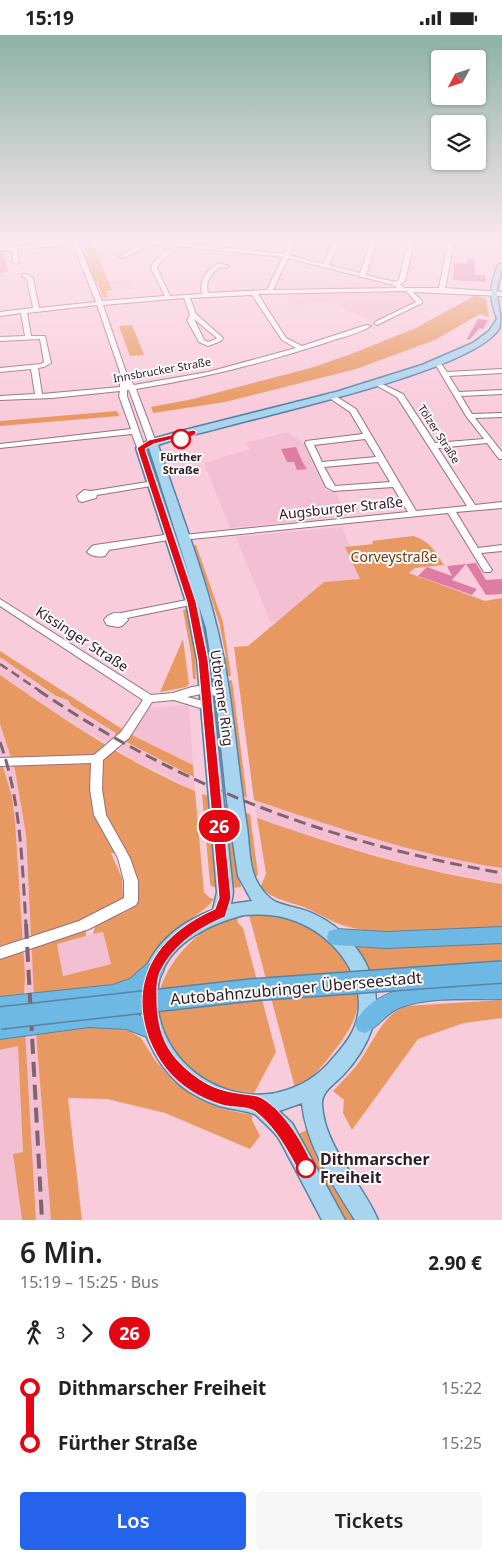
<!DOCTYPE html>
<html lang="de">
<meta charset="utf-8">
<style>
body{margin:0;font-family:"Noto Sans",sans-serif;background:#f6f6f6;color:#222;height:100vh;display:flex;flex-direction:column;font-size:19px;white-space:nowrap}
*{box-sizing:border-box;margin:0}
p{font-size:16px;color:#767676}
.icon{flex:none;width:28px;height:28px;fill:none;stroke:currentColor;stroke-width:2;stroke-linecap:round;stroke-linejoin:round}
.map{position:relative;height:1185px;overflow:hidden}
.details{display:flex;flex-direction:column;background:#fff;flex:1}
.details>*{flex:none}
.badge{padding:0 10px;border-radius:16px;font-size:18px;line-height:32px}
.needle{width:32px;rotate:230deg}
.tools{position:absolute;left:431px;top:15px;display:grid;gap:10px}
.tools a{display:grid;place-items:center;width:55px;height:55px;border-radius:5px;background:#fff;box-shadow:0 1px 4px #0004;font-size:25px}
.map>.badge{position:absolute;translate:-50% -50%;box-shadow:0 0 0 2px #fff}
.legs{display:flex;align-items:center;gap:8px;height:55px;padding:0 20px;font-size:16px}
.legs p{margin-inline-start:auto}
.overview{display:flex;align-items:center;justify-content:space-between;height:85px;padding:0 20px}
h1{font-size:28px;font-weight:600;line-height:38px}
.cta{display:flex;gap:10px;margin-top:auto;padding:10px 20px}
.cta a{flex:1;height:58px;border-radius:5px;background:#2563eb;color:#fff;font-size:20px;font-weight:600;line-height:58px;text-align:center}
.cta a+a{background:#f6f6f6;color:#222}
ul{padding:0 20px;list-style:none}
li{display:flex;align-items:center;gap:18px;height:55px;font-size:19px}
li i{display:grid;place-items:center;width:8px;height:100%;margin:0 6px;background:currentColor}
li i::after{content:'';width:12px;height:12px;margin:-6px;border:4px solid;border-radius:50%;background:#fff}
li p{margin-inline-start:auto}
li:first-child i{background:linear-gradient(#0000 50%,currentColor 0)}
li:last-child i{background:linear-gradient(currentColor 50%,#0000 0)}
.status{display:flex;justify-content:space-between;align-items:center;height:35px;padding:0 25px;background:#fff;direction:ltr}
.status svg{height:14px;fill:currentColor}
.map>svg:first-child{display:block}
.built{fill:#f3bfd2}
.green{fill:#e89962;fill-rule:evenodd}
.building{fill:#de7ca4}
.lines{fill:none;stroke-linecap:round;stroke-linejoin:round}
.minor-casing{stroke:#976f7e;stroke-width:2}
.major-casing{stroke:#5883a2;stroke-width:3}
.highway-casing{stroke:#5883a2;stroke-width:2}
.minor{fill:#fff;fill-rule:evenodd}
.major{fill:#a7d5ef;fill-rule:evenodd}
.highway{fill:#6db9e4;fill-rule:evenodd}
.rail-far2{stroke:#7f636d;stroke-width:2.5;stroke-dasharray:9 5;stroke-linecap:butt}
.rail-far1{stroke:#7f636d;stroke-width:3;stroke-dasharray:12 6;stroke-linecap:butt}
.rail{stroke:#7f636d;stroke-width:4;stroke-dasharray:15 8;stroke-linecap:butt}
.highway-bridge-casing{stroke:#5883a2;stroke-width:24;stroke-linecap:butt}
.highway-bridge{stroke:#6db9e4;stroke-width:21}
.line-1{fill:#e30613;stroke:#fff}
.stop-1-dot{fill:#fff;stroke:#e30613;stroke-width:2.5}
.labels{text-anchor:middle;stroke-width:4;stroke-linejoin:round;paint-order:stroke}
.far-street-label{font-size:11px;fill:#302026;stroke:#fffafb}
.far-stop-label{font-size:11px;font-weight:bold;fill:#302026;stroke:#fffafb}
.street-label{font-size:14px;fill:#302026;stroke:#fffafb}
.park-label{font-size:14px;fill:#713908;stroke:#fffafb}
.near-street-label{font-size:16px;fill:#302026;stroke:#fffafb}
.near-stop-label{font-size:16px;font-weight:bold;fill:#302026;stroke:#fffafb;text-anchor:start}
</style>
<div class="status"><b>15:19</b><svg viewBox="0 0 49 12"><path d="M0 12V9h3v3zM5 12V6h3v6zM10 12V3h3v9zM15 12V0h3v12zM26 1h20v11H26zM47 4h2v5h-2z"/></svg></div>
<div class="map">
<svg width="502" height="1185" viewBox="0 0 502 1185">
<rect width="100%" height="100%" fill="#f9ccdc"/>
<path class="built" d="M 454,207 L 494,207 L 493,211 L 485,210 L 482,224 L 454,222 L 456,208 Z
M 131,245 L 135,253 L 149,253 L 112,256 L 108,247 Z
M 380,248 L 394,251 L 329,253 L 327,249 Z
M 405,258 L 414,265 L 414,268 L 374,286 L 350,277 L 336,267 L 290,270 L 286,260 Z
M 287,397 L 304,409 L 325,455 L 336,457 L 347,481 L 230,493 L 204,428 L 250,414 L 245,408 Z
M 342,492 L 350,511 L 346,512 L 361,544 L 324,547 L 278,588 L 270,586 L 236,502 Z
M 0,622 L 56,661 L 69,665 L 116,698 L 116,701 L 194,742 L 195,756 L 136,726 L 41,669 L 0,640 Z
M 186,670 L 189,672 L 193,730 L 130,699 L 150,673 Z
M 0,689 L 15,735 L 26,800 L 36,998 L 51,1185 L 36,1185 L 25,995 L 25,941 L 15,787 L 12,762 L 0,722 Z
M 254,765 L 387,807 L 462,825 L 502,833 L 502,849 L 418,832 L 301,798 L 257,783 Z
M 103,897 L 111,929 L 63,941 L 57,908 Z
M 18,1011 L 23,1117 L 13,1119 L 22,1185 L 0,1185 L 0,1015 Z"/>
<path class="green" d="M 82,207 L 92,207 L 112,255 L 106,256 L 108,264 L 103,262 L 97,247 L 94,247 L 84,222 L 88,221 Z
M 476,260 L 486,264 L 489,282 L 480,279 L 435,305 L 356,334 L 225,367 L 153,378 L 151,372 L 193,364 L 314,332 L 351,319 L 416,293 Z
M 132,290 L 144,320 L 130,321 L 119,291 Z
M 117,376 L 119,381 L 0,391 L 0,386 Z
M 413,501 C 430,506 435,516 444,530 L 415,533 L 409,538 L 485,566 L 502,563 L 502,833 C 417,820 335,792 254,765 L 234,612 L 248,611 L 324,547 L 360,544 L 345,512 L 373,509 L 372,506 Z
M 196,510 L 223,587 L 231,641 L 226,641 L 222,624 L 226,622 L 219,587 L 197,521 L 194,519 L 193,511 Z
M 187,574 L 195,618 L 196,644 L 193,644 L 191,619 L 183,575 Z
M 183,604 L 189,649 L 186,652 L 160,657 Z
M 0,616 L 130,699 L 193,730 L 194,742 L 115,701 L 116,698 L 71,670 L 68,665 L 56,661 L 0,622 Z
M 0,640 C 62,683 126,727 195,756 L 204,857 L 210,863 L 214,864 C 205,877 190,882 178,893 C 161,907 151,928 135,942 C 114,960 62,958 34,961 L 26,800 L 15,735 L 0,689 ZM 111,818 L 126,820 L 135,871 C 131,876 104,884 95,892 L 93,899 L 103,897 L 111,929 L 63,941 L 57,909 L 86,901 L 86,896 L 83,895 L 123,863 L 122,843 Z
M 232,645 L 247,763 L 243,761 L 227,646 Z
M 0,722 L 12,762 L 15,786 L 25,941 L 24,962 L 0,966 L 0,923 L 14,918 L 13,907 L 0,912 Z
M 202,759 L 208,761 L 216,853 L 211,851 L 210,848 Z
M 224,769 L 229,770 L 235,826 L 241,852 L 232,853 Z
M 245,778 L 250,779 L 258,840 L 255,842 Z
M 257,783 C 336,811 419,836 502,849 L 502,892 C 457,895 384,904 342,890 C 328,885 315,876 301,871 C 288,867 267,862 261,851 L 266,839 Z
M 249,880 C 261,880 275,879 287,883 C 323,893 357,926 358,965 C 358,984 345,1002 334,1016 C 323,1031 311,1045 295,1053 Z
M 237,881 L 238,888 L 243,893 L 276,1017 L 254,1058 C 235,1056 215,1053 199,1042 C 186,1034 177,1021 170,1007 C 165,999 159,988 158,979 C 154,943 185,906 215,889 C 221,885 229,884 237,881 Z
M 502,907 L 502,928 L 369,936 L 356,912 L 372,913 Z
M 502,965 L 502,983 L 464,988 L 418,1004 L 352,1095 L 343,1078 L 344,1065 L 333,1056 C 342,1046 352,1037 359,1027 C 374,1006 381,982 405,971 Z
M 100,991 L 129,996 L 141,1003 L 155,1025 L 173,1046 L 196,1063 L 222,1074 L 252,1080 L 252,1085 L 260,1101 L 250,1114 L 165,1078 L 107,1064 L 68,1063 L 82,1185 L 51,1185 L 36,998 Z
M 25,995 L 36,1185 L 22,1185 L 13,1119 L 23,1117 L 18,1011 L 0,1015 L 0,1000 Z
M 309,1094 L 360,1185 L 340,1185 L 294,1101 Z"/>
<path class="building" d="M 0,218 L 4,218 L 8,237 L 0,238 Z
M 467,223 L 475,224 L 475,240 L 485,240 L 486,247 L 453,245 L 454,228 L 466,228 Z
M 478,284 L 488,285 L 483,294 L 480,293 L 469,305 L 467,304 Z
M 296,412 L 302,426 L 307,434 L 297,435 L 294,427 L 287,427 L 281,414 Z
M 476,528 L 486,545 L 502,544 L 502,559 L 486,560 L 466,529 Z
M 466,529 L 452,545 L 477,554 L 472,560 L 418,541 L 427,532 L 452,541 L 447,531 Z"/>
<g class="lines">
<g class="minor-casing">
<path id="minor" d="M 68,207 L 71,209 L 70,210 L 17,214 L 19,227 L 16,229 L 13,227 L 12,215 L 0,216 L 0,212 Z
M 72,207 L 78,207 L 102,266 L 165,261 L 151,233 L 153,228 L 171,211 L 153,209 L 123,223 L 118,222 L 147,207 L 172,207 L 284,219 L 290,207 L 295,207 L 289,220 L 323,229 L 333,207 L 339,207 L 329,230 L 360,238 L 371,207 L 377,207 L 366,240 L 395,247 L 399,245 L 408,207 L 414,207 L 405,246 L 400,249 L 404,253 L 439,253 L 448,207 L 454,207 L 445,253 L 502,257 L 502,261 L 413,257 L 422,266 L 422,268 L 377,290 L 374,288 L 375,287 L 416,267 L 406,256 L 258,259 L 286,303 L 302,311 L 366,290 L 371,291 C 359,299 339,303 325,308 C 264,328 200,344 136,354 L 156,407 L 155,409 L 149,409 L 148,407 L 129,355 L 127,355 L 127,361 L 145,413 L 144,415 L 138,415 L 132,399 L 0,413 L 0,409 L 131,394 L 119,361 L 120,356 L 52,363 L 0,365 L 0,361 L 35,359 L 31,334 L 0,337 L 0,333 L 41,329 L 44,327 L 40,304 L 0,306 L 0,302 L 25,301 L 21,278 L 0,281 L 0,277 L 33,273 L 27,244 L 22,241 L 22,239 L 26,239 L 33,243 L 39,273 L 96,267 ZM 177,211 L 283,222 L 267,255 L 208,258 C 205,245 211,241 219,232 L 226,233 L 229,231 L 218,228 C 207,235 199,245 202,259 L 170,261 L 157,233 L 158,230 ZM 288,223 L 394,250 L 397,253 L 273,255 ZM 252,260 L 282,305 L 296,313 L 208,337 L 134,350 L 127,340 L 103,270 L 184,263 L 190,280 L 187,285 L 199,307 L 208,311 L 221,306 L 223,303 L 196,279 L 190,263 ZM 97,270 L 121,340 L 124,346 L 120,348 L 120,352 L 42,359 L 38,333 L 44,332 L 51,328 L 45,301 L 31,301 L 27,278 ZM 194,284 L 217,303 L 216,304 L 208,307 L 204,305 Z
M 437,325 L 439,326 L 447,337 L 502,334 L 502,338 L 449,341 L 459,357 L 502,355 L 502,359 L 461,361 L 472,379 L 502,378 L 502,382 L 475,383 L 502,417 L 502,424 L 499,424 L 487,408 L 438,413 L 475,470 L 502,467 L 502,473 L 456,477 L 478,513 L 502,510 L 502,516 L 481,518 L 492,535 L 490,537 L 484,537 L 448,478 L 181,505 L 180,503 L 181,501 L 184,500 L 408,477 L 393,452 L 333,456 L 326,452 L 305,408 L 306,406 L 363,399 L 350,377 L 328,362 L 327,360 L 331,358 L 356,374 L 416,476 L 467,471 L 397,362 L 372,348 L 378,347 L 403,359 L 435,408 L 484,404 L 466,381 L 434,327 ZM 365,404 L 376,422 L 322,427 L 314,410 ZM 378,427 L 390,447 L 335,451 L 324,432 Z
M 154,446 L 158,448 L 157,450 L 97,460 L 96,463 L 82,467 L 79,466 L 77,461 L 84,455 L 91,456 Z
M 171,499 L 175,502 L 174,504 L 109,515 L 105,521 C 99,522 92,522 87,517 L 92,511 L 95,510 Z
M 0,564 L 151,660 L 173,658 L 192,652 L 206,650 L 227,656 L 228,659 L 223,663 L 206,658 L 187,662 L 211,668 L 212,671 L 211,674 L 207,675 L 174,665 L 152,667 L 129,703 L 103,725 L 102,754 L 106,780 L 130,823 L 138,846 L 138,866 L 136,870 L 89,894 L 0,924 L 0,912 L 79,886 L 124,863 L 124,846 L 118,823 L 94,780 L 90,754 L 91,728 L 0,731 L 0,723 L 94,720 L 121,697 L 143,665 L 0,571 Z
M 192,564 L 195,565 L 197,567 L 195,569 L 127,583 L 128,585 L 122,591 L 118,592 L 107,590 L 104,585 C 109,578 113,578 121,578 Z"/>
</g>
<g class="major-casing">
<path id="major" d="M 502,228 C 502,239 496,250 497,261 C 499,273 502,283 499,294 C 474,332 311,369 263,382 C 236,388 209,397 182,402 L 158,410 C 183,486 215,563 227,643 C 235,692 239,742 247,792 C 249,807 249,825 254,840 C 257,849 267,863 276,867 C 288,872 302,873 314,879 C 341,891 365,917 373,947 C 383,981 367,1014 344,1039 C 335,1049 321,1056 322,1070 C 325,1114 362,1147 378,1185 L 355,1185 C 333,1150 306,1110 302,1068 L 279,1076 L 292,1088 L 345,1185 L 322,1185 C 312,1166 302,1147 292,1128 C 287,1120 283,1109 277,1101 C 271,1094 263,1087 256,1080 C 250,1076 228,1074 219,1071 C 205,1066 191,1059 180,1050 C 166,1038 156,1023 149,1007 C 123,947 154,897 213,875 L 217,857 L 197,625 L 186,567 L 136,413 L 149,405 L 177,397 L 336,357 L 422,330 L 473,308 L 489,296 L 497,284 C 489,260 489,253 498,230 ZM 149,413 L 191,546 L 146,414 ZM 199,571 L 206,593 L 214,644 L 226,759 L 238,841 L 252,866 L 231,869 L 233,857 L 209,625 ZM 244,880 C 259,879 275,879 289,884 C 331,896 370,942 356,988 C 352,1001 342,1013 333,1023 C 319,1041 299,1053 276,1058 C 224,1068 170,1033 159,981 C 157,968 156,952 161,939 C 173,906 212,888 244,880 Z"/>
</g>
<g class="highway-casing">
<path id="highway" d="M 502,892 L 502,908 L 387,913 L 336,910 L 329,908 L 327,902 L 329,896 L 336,894 L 387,897 Z
M 154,927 L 161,929 L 164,935 L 161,941 L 144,956 L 113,968 L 0,980 L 0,962 L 113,950 L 130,944 L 147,929 Z
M 502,946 L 502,964 C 469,965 430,961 399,973 C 385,979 378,993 365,998 L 358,996 L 355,989 C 377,941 458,948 502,946 Z
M 89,974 L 127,976 L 159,988 L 162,995 L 159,1002 L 152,1004 L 126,994 L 89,992 L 0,1004 L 0,986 Z"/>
</g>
<use href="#minor" class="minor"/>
<use href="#major" class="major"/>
<use href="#highway" class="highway"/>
<path class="rail-far2" d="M 0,629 L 40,656"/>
<path class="rail-far1" d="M 38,655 C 182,753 331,808 502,838
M 0,707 C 21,766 22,828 26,890"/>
<path class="rail" d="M 26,889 L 42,1185"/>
<g class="highway-bridge-casing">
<path id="highway-bridge" d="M 0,983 L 251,955 L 502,937"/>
</g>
<use href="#highway-bridge" class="highway-bridge"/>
</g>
<linearGradient id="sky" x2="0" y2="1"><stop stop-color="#8cb2a6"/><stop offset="0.55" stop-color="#fce8ef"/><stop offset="1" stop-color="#fce8ef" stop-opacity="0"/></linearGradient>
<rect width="502" height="373" fill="url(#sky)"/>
<path class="line-1" d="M 193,395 L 196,396 L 196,399 L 183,406 L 178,406 L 177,403 L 154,409 L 145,414 L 196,567 L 208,625 L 231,863 L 225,882 C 198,893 173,910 160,937 C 156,947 157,957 157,967 C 158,1004 171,1025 201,1045 C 214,1054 229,1057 244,1059 C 250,1060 257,1060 262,1063 C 285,1077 304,1109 314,1133 L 311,1138 L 306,1141 L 300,1138 C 287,1115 277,1094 256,1077 C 248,1071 232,1073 222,1070 C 212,1067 200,1062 191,1056 C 171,1043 158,1026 149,1004 C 127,943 159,899 215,874 L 219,863 L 198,625 L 187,567 L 137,413 L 149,405 Z"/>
<g class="stop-1-dot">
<circle cx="181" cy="404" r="9"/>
<circle cx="306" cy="1133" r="9"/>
</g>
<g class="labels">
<g class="far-street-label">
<text transform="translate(162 335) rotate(-10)" y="4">Innsbrucker Straße</text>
<text transform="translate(439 399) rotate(57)" y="4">Tölzer Straße</text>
</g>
<g class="far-stop-label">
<text x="181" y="426">Fürther<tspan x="181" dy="13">Straße</tspan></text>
</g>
<g class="street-label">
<text transform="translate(341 473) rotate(-6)" y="5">Augsburger Straße</text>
<text transform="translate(82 604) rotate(33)" y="5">Kissinger Straße</text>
<text transform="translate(222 663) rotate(82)" y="5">Utbremer Ring</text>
</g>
<g class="park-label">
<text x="394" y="527">Corveystraße</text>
</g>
<g class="near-street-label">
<text transform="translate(296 953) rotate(-5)" y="6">Autobahnzubringer Überseestadt</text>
</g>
<g class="near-stop-label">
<text x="320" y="1130">Dithmarscher<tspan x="320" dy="18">Freiheit</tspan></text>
</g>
</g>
</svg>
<div class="tools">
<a><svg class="needle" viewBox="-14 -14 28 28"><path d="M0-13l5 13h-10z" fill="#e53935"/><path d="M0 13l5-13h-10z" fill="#767676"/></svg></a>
<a><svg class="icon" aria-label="layers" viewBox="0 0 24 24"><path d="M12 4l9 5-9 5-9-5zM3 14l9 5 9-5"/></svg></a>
</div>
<b class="badge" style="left:219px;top:791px;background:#e30613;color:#fff">26</b>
</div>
<section class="details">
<div class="overview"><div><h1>6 Min.</h1><p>15:19 – 15:25 · Bus</p></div><b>2.90 €</b></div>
<div class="legs"><svg class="icon" aria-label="walk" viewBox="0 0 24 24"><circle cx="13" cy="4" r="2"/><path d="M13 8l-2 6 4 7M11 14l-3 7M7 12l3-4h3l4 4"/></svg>3<svg class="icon" aria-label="forward" viewBox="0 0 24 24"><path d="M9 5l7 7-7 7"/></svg><b class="badge" style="background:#e30613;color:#fff">26</b></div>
<ul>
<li><i style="color:#e30613"></i><b>Dithmarscher Freiheit</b><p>15:22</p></li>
<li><i style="color:#e30613"></i><b>Fürther Straße</b><p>15:25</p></li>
</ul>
<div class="cta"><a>Los</a><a>Tickets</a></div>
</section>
